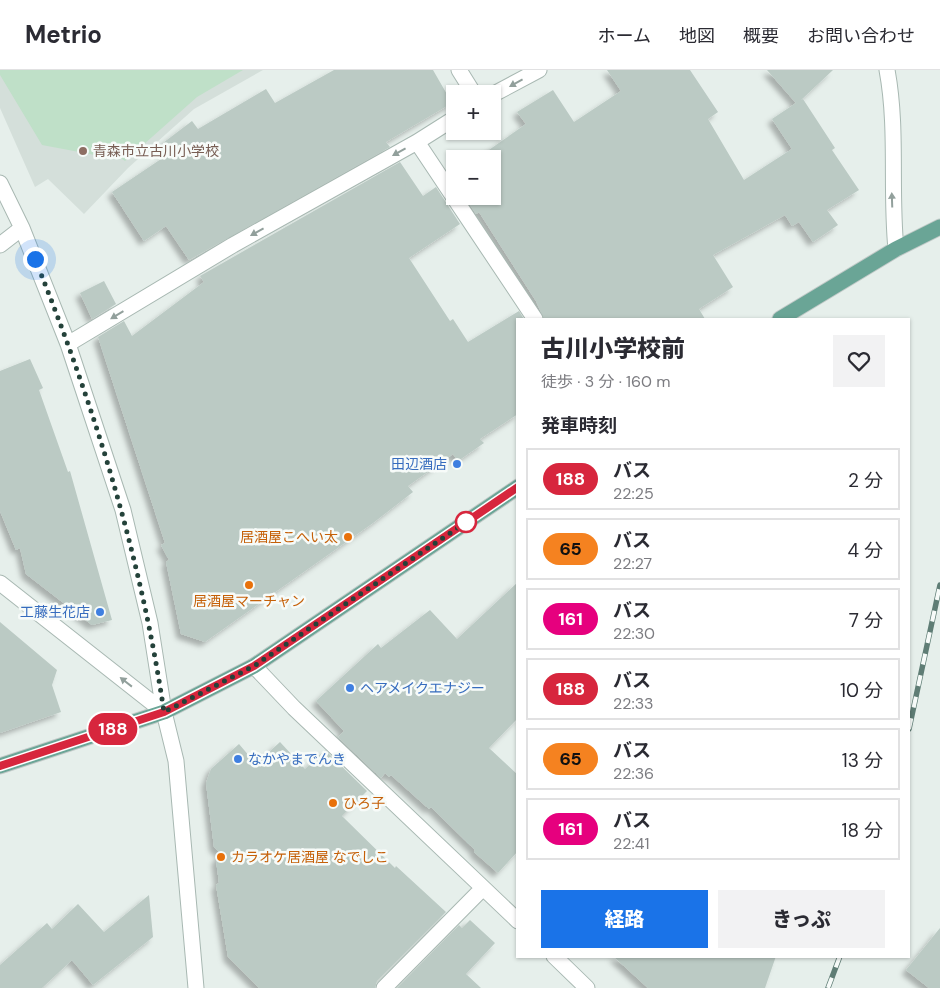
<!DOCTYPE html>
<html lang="ja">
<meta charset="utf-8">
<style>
body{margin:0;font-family:"DM Sans","Noto Sans JP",sans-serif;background:#f2f2f3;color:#2b2b33;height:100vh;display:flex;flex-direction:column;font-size:19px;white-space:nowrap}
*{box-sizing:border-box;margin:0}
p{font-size:16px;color:#7c7c81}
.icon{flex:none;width:28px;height:28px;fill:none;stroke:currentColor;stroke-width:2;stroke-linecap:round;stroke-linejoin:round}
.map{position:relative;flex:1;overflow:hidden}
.side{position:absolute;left:516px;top:248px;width:394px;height:640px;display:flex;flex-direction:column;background:#fff;border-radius:0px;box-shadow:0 1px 4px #0004}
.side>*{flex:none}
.badge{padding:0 10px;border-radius:16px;font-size:18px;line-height:32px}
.controls{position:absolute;left:446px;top:15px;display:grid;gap:10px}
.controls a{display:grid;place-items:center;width:55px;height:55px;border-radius:0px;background:#fff;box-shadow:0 1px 4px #0004;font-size:25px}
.you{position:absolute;width:25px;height:25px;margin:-12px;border:4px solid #fff;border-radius:50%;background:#1a73e8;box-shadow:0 0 0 8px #1a73e833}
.map>.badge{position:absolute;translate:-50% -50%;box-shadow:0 0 0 2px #fff}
h2{padding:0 25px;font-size:19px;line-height:45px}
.round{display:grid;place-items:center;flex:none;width:52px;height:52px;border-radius:0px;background:#f2f2f3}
.summary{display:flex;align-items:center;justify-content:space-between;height:85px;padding:0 25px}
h1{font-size:24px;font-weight:800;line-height:38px}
.button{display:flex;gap:10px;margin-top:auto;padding:10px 25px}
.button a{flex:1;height:58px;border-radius:0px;background:#1a73e8;color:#fff;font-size:20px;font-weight:800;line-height:58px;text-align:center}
.button a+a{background:#f2f2f3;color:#2b2b33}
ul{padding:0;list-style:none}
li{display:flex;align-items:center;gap:15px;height:62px;margin:0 10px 8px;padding:0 15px;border:2px solid #e1e1e2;border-radius:0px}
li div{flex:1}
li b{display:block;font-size:19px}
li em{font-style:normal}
li .badge{min-width:55px;font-weight:700;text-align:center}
header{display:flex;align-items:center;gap:30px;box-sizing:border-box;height:70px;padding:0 25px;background:#fff;border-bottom:1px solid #e1e1e2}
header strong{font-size:24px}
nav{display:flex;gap:28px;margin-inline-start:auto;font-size:18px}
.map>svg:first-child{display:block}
.built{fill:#d4dfda}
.green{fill:#bfe0c8}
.building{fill:#bbcac4;filter:url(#shadow)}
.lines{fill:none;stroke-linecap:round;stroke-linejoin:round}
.minor-casing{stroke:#a8b8b2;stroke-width:17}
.major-casing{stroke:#c2cac8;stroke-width:17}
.minor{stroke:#fff;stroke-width:15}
.major{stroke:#6aa596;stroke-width:15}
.rail-casing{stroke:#5f7d75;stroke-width:5.5}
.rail{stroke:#f7fbf9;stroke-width:4;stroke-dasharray:11;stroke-linecap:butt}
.oneway{fill:#92a09c}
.line-casing{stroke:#fff;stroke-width:11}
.line{stroke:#d7263d;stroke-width:8}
.walk{stroke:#24423a;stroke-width:5;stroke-dasharray:0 9}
.education-dot{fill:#8d6e63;stroke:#f7fbf9;stroke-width:2}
.shop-dot{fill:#3f7fe0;stroke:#f7fbf9;stroke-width:2}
.stop-dot{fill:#fff;stroke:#d7263d;stroke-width:2.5}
.food-dot{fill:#e8710a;stroke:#f7fbf9;stroke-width:2}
.labels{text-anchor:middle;stroke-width:5;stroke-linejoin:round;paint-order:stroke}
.education-label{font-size:14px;fill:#785e54;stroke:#f7fbf9;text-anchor:start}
.shop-label{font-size:14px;fill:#366cbe;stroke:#f7fbf9;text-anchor:end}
.food-label{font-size:14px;fill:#c56008;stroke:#f7fbf9;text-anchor:start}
</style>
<header>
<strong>Metrio</strong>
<nav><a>ホーム</a><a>地図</a><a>概要</a><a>お問い合わせ</a></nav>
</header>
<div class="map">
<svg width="940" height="918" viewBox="0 0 940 918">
<defs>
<filter id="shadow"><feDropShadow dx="-4.5" dy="4.5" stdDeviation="2.5" flood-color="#0004"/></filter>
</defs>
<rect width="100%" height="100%" fill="#e6efeb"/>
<path class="built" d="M 0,0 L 263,0 L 194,39 L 128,98 L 84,144 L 48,109 L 35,117 L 0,38 Z"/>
<path class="green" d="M 0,0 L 243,0 L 197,27 L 125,91 L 107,78 L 95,85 L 42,75 L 0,5 Z"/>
<path class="building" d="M 334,0 L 433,0 L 452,33 L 386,72 L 390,77 L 189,190 L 166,156 L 144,171 L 112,122 L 170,83 L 163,73 L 192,51 L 198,59 L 266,19 L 275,33 Z
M 607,0 L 690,0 L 718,42 L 708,49 L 744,110 L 792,79 L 772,49 L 796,33 L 767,0 L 833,0 L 801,30 L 803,29 L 835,78 L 832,80 L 859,120 L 827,140 L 838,155 L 813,172 L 799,152 L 792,156 L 785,145 L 713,185 L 733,217 L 699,239 L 705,249 L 544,249 L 536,231 L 479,142 L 476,144 L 464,126 L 492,126 L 492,89 L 476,89 L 526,54 L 517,42 L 553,20 L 574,52 L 621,21 Z
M 400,92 L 423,126 L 436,117 L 460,154 L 409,188 L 450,251 L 453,249 L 468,272 L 519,241 L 524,249 L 518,249 L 518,344 L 480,369 L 484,373 L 458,391 L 453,384 L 408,416 L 413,422 L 373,453 L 205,572 L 181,564 L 166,492 L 169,490 L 161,475 L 165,473 L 98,267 L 124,251 L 132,266 L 204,212 L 200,206 Z
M 104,211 L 116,234 L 92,249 L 80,223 Z
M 30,289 L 43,318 L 39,320 L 68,402 L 70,401 L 112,550 L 92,555 L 26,504 L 20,478 L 16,480 L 0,441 L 0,301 Z
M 518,512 L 518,648 L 489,678 L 518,705 L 518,781 L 498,803 L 474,782 L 475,780 L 431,737 L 429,739 L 391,705 L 389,707 L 385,703 L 381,708 L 338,667 L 344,661 L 316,631 L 378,574 L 381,578 L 430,540 L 457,569 Z
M 0,552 L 57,600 L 52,615 L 61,642 L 0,663 Z
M 280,672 L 305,699 L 325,680 L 367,721 L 342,746 L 395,798 L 396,796 L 446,842 L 377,911 L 375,918 L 259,918 L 228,887 L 216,815 L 219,813 L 216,790 L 221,784 L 214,777 L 206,713 L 211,699 L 239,674 L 256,694 Z
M 149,825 L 153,867 L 93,915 L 72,890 L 42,918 L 0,918 L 0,895 L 47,853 L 52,859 L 78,834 L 104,862 Z
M 470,850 L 495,873 L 466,904 L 481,918 L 397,918 L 459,855 L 462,858 Z
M 940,858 L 940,918 L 929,918 L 906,900 Z
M 613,886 L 776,886 L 765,918 L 648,918 Z"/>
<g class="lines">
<g class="minor-casing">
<path id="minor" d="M 459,0 L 474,24
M 887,0 C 898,59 890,120 896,179
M 492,25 L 539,0
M 417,72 L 535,249
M 0,113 L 22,158 L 68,274 L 123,440 L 150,553 L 164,642 L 176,691 L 196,918
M 0,175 L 22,158
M 68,274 L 233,175 L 417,72 L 455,48
M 0,513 L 164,642
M 254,596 L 294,638 L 518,851
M 554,886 L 587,918
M 384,918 L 483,818"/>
</g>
<g class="major-casing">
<path id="major" d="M 780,249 L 896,179 L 940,157
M 0,696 L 164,642 L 254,596 L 518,417"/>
</g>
<use href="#minor" class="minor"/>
<use href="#major" class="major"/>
<g class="rail-casing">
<path id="rail" d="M 909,659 L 940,515
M 828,918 L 840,886"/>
</g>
<use href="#rail" class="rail"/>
</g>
<defs><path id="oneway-solid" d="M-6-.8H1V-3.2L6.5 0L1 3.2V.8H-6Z" transform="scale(1.25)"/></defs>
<g class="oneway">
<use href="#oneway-solid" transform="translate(516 13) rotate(151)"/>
<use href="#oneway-solid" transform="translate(399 82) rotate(151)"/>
<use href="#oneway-solid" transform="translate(892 130) rotate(-92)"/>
<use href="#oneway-solid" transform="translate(257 162) rotate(151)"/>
<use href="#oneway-solid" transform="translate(117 245) rotate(149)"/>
<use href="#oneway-solid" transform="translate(126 612) rotate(-142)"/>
</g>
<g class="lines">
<g class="line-casing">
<path id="line" d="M 0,696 L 164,642 L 254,596 L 518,417"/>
</g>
<use href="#line" class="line"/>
<path class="walk" d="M 35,189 C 94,335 141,486 164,642 L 254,596 L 468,451 L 466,452"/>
</g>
<circle class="education-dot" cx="83" cy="81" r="5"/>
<g class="shop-dot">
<circle cx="457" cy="394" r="5"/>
<circle cx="100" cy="542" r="5"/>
<circle cx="350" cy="618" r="5"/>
<circle cx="238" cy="689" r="5"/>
</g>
<circle class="stop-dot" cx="466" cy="452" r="10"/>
<g class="food-dot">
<circle cx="348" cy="467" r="5"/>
<circle cx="249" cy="515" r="5"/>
<circle cx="333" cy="733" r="5"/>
<circle cx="221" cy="787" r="5"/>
</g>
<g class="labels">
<g class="education-label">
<text x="93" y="86">青森市立古川小学校</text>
</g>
<g class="shop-label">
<text x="447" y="399">田辺酒店</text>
<text x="90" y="547">工藤生花店</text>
<text x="360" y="623" text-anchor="start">ヘアメイクエナジー</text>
<text x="248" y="694" text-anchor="start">なかやまでんき</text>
</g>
<g class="food-label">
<text x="338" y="472" text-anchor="end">居酒屋こへい太</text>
<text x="249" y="536" text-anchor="middle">居酒屋マーチャン</text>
<text x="343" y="738">ひろ子</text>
<text x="231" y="792">カラオケ居酒屋 なでしこ</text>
</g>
</g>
</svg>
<div class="controls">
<a>+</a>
<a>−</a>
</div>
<div class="you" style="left:35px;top:189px"></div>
<b class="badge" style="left:113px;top:659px;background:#d7263d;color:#fff">188</b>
<section class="side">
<div class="summary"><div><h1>古川小学校前</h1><p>徒歩 · 3 分 · 160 m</p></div><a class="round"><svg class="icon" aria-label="heart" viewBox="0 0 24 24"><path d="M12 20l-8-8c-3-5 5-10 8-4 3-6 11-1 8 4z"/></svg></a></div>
<h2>発車時刻</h2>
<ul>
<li><span class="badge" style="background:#d7263d;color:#fff">188</span><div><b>バス</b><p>22:25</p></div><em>2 分</em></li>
<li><span class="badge" style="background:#f58220;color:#111">65</span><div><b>バス</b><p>22:27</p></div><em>4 分</em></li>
<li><span class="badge" style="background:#e6007e;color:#fff">161</span><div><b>バス</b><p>22:30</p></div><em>7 分</em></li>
<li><span class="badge" style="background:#d7263d;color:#fff">188</span><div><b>バス</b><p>22:33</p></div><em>10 分</em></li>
<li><span class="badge" style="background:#f58220;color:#111">65</span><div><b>バス</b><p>22:36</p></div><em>13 分</em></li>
<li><span class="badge" style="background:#e6007e;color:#fff">161</span><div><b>バス</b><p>22:41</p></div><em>18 分</em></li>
</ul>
<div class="button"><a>経路</a><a>きっぷ</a></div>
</section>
</div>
